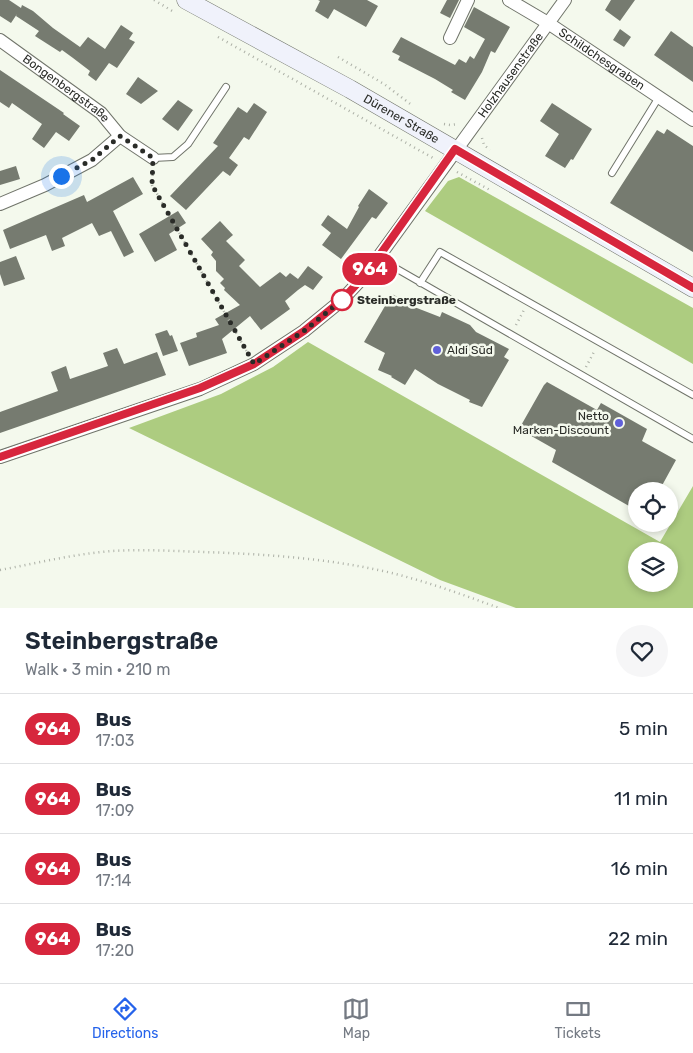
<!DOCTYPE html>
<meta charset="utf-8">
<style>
body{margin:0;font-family:Rubik,sans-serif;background:#f6f6f7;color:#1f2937;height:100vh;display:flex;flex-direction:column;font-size:19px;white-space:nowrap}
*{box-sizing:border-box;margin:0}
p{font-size:16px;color:#747a83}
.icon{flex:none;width:28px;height:28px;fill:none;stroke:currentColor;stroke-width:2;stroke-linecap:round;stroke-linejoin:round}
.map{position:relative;height:608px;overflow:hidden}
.drawer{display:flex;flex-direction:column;background:#fff;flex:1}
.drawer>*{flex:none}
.badge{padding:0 10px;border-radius:16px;font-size:18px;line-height:32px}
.buttons{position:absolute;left:628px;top:482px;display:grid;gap:10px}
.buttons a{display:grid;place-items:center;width:50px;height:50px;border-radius:50%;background:#fff;box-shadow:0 2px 8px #0003;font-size:25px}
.you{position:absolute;width:25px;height:25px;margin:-12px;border:4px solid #fff;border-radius:50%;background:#1a73e8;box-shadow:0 0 0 8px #1a73e833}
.map>.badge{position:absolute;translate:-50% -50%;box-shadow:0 0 0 2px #fff}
.round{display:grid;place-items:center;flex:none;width:52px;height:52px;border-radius:26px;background:#f6f6f7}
.headline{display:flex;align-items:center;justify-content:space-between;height:85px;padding:0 25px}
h1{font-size:24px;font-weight:600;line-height:38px}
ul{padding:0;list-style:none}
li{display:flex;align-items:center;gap:15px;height:70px;padding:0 25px;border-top:1px solid #e0e1e3}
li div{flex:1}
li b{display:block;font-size:19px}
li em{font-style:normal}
li .badge{min-width:55px;font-weight:700;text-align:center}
.menu{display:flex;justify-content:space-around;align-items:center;height:70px;border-top:1px solid #e0e1e3;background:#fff;font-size:14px;color:#747a83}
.menu a{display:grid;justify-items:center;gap:2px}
.menu .active{color:#2563eb}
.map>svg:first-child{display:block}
.forest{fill:#adcc80;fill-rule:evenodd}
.building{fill:#767b70}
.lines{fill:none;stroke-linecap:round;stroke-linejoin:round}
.service-casing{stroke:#70746a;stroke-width:8}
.minor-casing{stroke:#70746a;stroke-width:14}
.secondary-casing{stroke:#70746a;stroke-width:19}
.path{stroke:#acb0a6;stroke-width:2.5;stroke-dasharray:1 4;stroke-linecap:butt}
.service{stroke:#fff;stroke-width:6}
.minor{stroke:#fff;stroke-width:12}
.secondary{stroke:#f0f2fb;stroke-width:18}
.line-casing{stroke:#fff;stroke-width:11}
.line{stroke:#d7263d;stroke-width:8}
.walk{stroke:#2a2c28;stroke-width:5;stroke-dasharray:0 9}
.stop-dot{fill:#fff;stroke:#d7263d;stroke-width:2.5}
.poi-dot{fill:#6060d9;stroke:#f4f9ed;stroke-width:2}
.labels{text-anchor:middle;stroke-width:5;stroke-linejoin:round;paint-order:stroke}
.street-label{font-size:12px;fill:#2a2c28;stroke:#f4f9ed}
.stop-label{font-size:12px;font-weight:bold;fill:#2a2c28;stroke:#f4f9ed;text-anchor:start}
.poi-label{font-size:12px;fill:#2a2c28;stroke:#f4f9ed;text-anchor:start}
</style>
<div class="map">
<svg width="693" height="608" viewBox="0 0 693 608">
<rect width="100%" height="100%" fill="#f4f9ed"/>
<path class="forest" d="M 459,177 L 693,308 L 693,364 L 425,211 L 448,181 Z
M 308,342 L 660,542 L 693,486 L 693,608 L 516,608 L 440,580 L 129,428 L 221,394 L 273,367 ZM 636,551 L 669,551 L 669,584 L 636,584 Z"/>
<path class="building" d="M 0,0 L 9,0 L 21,8 L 22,5 L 33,11 L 53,28 L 80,47 L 88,37 L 105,49 L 121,25 L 133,33 L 129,39 L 135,42 L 117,68 L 109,63 L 96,81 L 88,75 L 90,71 L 73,58 L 62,50 L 60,52 L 35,36 L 39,31 L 16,16 L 17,14 L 11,23 L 0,16 Z
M 318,0 L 367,0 L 378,6 L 366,27 L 334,9 L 328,19 L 315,11 L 320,1 Z
M 447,0 L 459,0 L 450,18 L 440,13 Z
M 611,0 L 635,0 L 620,21 L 605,10 Z
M 474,7 L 510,27 L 495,53 L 491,51 L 482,72 L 465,100 L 451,92 L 453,90 L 435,79 L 398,60 L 400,56 L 392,52 L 401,37 L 455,65 L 459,59 L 466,63 L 470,56 L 474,59 L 485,39 L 464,27 Z
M 620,29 L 631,37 L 624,47 L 613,40 Z
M 671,31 L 693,47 L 693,82 L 654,55 Z
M 0,70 L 64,113 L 63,114 L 80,126 L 69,141 L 56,132 L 44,148 L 32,139 L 42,124 L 12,103 L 9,108 L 0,102 Z
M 138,77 L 158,91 L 141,104 L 126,94 Z
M 178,100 L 193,110 L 178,131 L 162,119 Z
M 254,103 L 267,112 L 249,140 L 244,137 L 229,158 L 238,165 L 230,176 L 223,171 L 186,210 L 170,196 L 218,146 L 213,143 L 238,107 L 247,113 Z
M 552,103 L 592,129 L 573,160 L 571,159 L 565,168 L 545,156 L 559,134 L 540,121 Z
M 667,129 L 693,146 L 693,252 L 610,203 L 657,130 L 664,134 Z
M 16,166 L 20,179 L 0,185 L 0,171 Z
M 133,177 L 143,194 L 113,211 L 134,252 L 124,257 L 111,231 L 99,236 L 92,223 L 62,238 L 65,246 L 52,251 L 46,235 L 10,249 L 3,230 L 84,195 L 87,202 Z
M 369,189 L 388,203 L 376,219 L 372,217 L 341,259 L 322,245 L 331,233 L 321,225 L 328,215 L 347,229 L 359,207 L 358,206 Z
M 178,211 L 186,223 L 169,234 L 177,250 L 155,262 L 139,234 Z
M 220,221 L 233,235 L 226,241 L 245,260 L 239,266 L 260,287 L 280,272 L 286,277 L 290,273 L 298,279 L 308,266 L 323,277 L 313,290 L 305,285 L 298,290 L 285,301 L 290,309 L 261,330 L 250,316 L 222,339 L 227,353 L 189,366 L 180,343 L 197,337 L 196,333 L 219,325 L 215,319 L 240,305 L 224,290 L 225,288 L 220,283 L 224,279 L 216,271 L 216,261 L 211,255 L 213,252 L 201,239 Z
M 16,256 L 25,279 L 4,286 L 0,274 L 0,262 Z
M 392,294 L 405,301 L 404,303 L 440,317 L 442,312 L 470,325 L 476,332 L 509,349 L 504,357 L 509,360 L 482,407 L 469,402 L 470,400 L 438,384 L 415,369 L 405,385 L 391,377 L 392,376 L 378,370 L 385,353 L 364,342 Z
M 167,330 L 170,336 L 172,335 L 178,351 L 163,356 L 155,334 Z
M 117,348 L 124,364 L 157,352 L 166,375 L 0,433 L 0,412 L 58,391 L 51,372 L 66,366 L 70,379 L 108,366 L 103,353 Z
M 547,382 L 597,410 L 601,403 L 647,429 L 642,441 L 676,460 L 659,491 L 636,491 L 636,510 L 552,462 L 556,450 L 519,429 L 544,385 Z"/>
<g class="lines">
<g class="service-casing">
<path id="service" d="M 153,158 L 173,157 L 188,144 L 226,87
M 612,173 L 659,97
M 378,258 L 693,439
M 420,283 L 440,252 L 693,395"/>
</g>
<g class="minor-casing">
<g id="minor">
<path id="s1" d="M 509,0 L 548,23 L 693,120"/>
<path d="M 450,38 L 468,0"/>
<path id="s2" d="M 0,40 L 101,113 L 120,136 L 153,158"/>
<path d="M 0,204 L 45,185 L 92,160 L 120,136"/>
<path id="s3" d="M 0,457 L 200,389 L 254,364 L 304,331 L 342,300 L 367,273 L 565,0"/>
</g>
</g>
<g class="secondary-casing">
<g id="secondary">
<path id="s4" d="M 186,0 L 350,89 L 693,288"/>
</g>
</g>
<path class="path" d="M 154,0 L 174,12
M 218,37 L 433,158
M 338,57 L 384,84 L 413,106
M 444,124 L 450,125 L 458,124
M 482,138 L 484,145 L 490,150
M 153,170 L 152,185 L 247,352
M 457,172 L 490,190
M 516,325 L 524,310
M 586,367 L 595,350
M 0,570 C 37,563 74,554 112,551 C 142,549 173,551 203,552 C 263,554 324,558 383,571 C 423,580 461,594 499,608"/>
<use href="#service" class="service"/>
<use href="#minor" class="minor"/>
<use href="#secondary" class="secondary"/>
</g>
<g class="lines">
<g class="line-casing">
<path id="line" d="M 0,457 L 200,388 L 254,364 L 304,331 L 342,300 L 367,273 L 455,149 L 693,288"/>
</g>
<use href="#line" class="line"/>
<path class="walk" d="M 61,176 L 92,160 L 120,136 L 153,158 L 152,185 L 254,364 L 304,331 L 342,300"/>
</g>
<circle class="stop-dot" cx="342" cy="300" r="10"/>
<g class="poi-dot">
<circle cx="437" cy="350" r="5"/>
<circle cx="619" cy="423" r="5"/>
</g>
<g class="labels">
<g class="street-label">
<text dy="4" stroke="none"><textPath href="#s1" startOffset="110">Schildchesgraben</textPath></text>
<text dy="4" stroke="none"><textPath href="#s3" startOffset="661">Holzhausenstraße</textPath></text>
<text dy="4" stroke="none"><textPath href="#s2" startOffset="82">Bongenbergstraße</textPath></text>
<text dy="4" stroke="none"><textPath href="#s4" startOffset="246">Dürener Straße</textPath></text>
</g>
<g class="stop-label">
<text x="357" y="304">Steinbergstraße</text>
</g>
<g class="poi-label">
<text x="447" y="354">Aldi Süd</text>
<text x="609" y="420" text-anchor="end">Netto<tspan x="609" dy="14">Marken-Discount</tspan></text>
</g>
</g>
</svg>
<div class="buttons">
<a><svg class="icon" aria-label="locate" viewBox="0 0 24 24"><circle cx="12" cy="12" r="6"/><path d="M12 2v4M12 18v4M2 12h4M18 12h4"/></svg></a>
<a><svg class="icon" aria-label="layers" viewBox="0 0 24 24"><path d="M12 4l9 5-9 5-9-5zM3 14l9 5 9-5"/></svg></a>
</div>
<div class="you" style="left:61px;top:176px"></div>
<b class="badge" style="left:370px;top:269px;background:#d7263d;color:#fff">964</b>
</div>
<section class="drawer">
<div class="headline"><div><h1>Steinbergstraße</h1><p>Walk · 3 min · 210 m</p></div><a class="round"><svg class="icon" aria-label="heart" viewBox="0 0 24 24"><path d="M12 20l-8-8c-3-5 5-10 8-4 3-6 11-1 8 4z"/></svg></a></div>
<ul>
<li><span class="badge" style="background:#d7263d;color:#fff">964</span><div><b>Bus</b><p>17:03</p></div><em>5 min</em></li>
<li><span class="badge" style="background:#d7263d;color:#fff">964</span><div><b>Bus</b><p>17:09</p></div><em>11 min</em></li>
<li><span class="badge" style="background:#d7263d;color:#fff">964</span><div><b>Bus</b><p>17:14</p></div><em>16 min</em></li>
<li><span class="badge" style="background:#d7263d;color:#fff">964</span><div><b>Bus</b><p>17:20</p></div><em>22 min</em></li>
</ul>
</section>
<nav class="menu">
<a class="active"><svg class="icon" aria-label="directions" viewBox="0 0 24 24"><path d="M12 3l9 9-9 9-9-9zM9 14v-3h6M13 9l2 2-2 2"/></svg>Directions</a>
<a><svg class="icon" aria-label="map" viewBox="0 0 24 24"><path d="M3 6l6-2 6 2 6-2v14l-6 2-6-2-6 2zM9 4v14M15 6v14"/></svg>Map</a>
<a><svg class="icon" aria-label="tickets" viewBox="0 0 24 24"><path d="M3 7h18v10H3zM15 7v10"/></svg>Tickets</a>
</nav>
